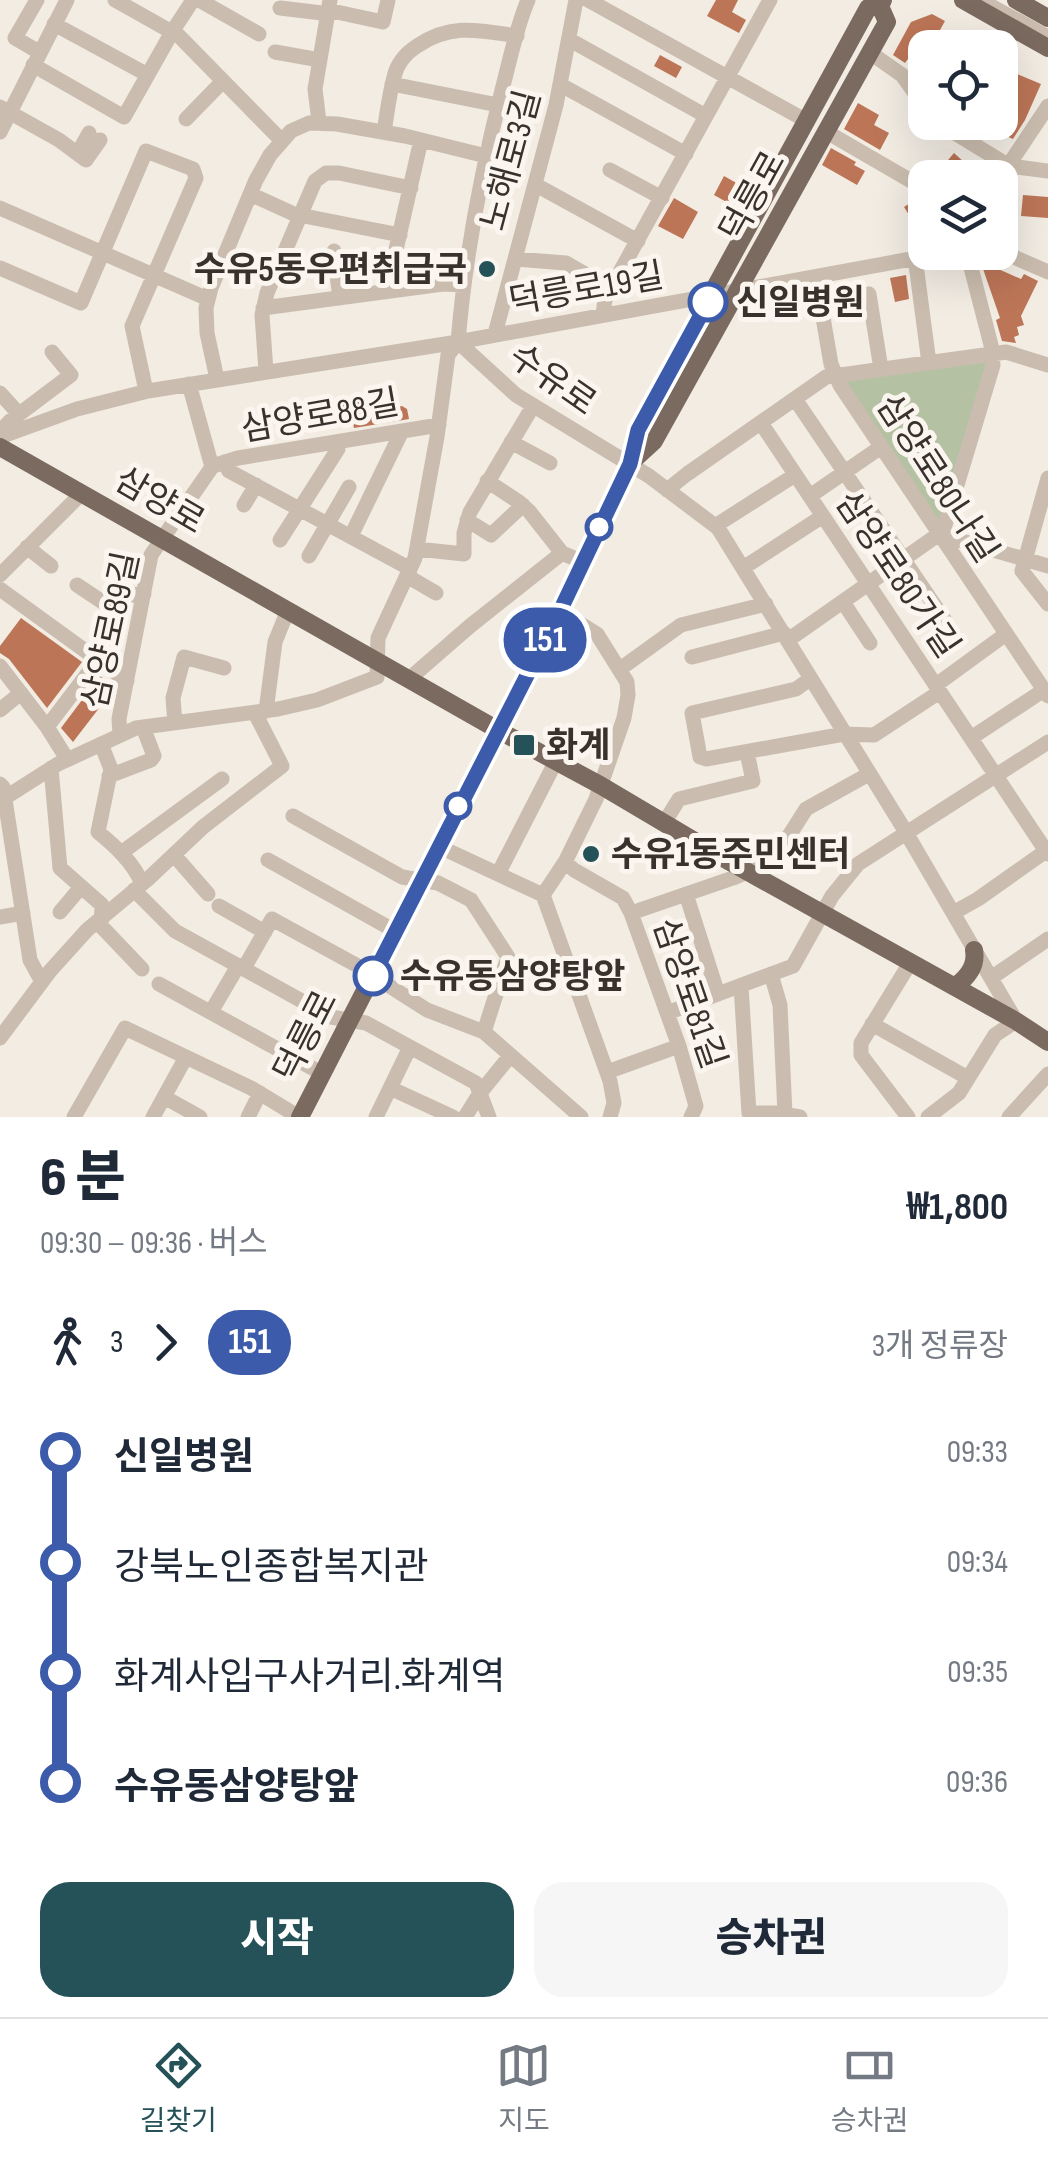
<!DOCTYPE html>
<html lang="ko">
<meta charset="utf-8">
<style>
body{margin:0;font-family:"Sofia Sans Condensed","Noto Sans KR",sans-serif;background:#f6f6f7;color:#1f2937;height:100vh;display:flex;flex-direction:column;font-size:38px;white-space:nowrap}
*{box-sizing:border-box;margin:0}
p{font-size:32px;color:#747a83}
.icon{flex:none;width:55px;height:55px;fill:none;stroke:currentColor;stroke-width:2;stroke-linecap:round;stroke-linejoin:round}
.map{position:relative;height:1117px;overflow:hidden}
.panel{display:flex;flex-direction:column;background:#fff;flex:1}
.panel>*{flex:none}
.badge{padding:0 20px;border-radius:32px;font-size:35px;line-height:65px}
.tools{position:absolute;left:908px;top:30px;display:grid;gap:20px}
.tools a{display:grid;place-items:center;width:110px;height:110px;border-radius:20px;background:#fff;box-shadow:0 10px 40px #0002;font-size:50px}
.map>.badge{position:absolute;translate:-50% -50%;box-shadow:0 0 0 5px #fff}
.legs{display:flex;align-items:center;gap:15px;height:110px;padding:0 40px;font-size:32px}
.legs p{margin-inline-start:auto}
.overview{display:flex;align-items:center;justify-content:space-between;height:170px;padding:0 40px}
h1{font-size:55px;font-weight:800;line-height:75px}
.cta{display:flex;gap:20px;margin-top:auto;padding:20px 40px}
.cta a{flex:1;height:115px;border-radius:30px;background:#255258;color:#fff;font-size:40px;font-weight:800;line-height:115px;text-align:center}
.cta a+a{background:#f6f6f7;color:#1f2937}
ul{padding:0 40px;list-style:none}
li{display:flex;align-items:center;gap:35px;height:110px;font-size:38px}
li i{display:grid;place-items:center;width:15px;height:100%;margin:0 12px;background:currentColor}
li i::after{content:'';width:25px;height:25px;margin:-12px;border:8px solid;border-radius:50%;background:#fff}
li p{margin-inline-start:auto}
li:first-child i{background:linear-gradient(#0000 50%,currentColor 0)}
li:last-child i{background:linear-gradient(currentColor 50%,#0000 0)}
.tabs{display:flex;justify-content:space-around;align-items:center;height:140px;border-top:2px solid #e0e1e3;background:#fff;font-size:28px;color:#747a83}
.tabs a{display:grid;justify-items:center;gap:5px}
.tabs .active{color:#255258}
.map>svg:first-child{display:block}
.green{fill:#b5c1a3}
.building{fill:#bc7557}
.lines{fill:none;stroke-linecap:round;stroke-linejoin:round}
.minor{stroke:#cabdaf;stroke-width:15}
.major{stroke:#7a6a5f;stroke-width:18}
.line-1-casing{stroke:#fff;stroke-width:22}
.line-1{stroke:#3d5bab;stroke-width:15}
.poi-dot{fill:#255258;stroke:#faf5ef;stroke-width:4}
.stop-1-dot{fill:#fff;stroke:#3d5bab;stroke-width:5}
.labels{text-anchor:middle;stroke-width:10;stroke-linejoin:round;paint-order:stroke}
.street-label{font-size:35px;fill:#39312c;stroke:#faf5ef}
.poi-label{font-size:35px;font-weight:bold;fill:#39312c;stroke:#faf5ef;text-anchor:start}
.stop-label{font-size:35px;font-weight:bold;fill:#39312c;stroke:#faf5ef;text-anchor:start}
</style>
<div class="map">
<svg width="1048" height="1117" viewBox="0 0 1048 1117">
<rect width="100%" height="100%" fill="#f2ece3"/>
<path class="green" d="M 987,362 L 940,524 L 842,379 Z"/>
<path class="building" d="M 716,0 L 738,0 L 732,12 L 746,20 L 739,33 L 707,16 Z
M 932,14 L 945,21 L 930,48 L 925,48 L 925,57 L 920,66 L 908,59 L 905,63 L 893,55 L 911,22 Z
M 660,55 L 682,67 L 676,78 L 654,66 Z
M 1017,74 L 1041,84 L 1025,120 L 1013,139 L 992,130 L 995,122 L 1000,122 L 1000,112 Z
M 858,103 L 879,115 L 874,125 L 889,133 L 880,150 L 844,129 Z
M 831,148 L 856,162 L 854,165 L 865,171 L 857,185 L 822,165 Z
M 954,153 L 975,172 L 969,178 L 944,178 L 938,172 Z
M 724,176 L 749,190 L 739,209 L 714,195 Z
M 1023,195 L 1048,197 L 1048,218 L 1021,216 Z
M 674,198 L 698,212 L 683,239 L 658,226 Z
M 915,200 L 921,210 L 925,207 L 925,240 L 904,207 Z
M 987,264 L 1021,279 L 1024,274 L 1038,281 L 1021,316 L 1024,325 L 1017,327 L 1019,335 L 1014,337 L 1016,343 L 1002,341 L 996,320 L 1000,318 L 982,266 Z
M 906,275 L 909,299 L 895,302 L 890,278 Z
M 380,398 L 382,410 L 402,406 L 407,409 L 409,419 L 354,428 L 351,414 L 345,415 L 343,404 Z
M 21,618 L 82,662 L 47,708 L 9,659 L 0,653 L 0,646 Z
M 100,676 L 114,686 L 113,690 L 73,742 L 61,728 Z"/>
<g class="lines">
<path class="minor" d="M 37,0 L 15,38 L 39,52
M 115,0 L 179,36 L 282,141
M 199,0 L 259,34
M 588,0 L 805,120
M 980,0 L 1048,37
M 280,8 L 322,13 L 332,11 L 383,22 L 388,0
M 54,24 L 148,75
M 570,40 L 706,116
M 275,52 L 320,60
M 869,52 L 902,75 L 925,107
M 33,65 L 124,117 L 172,32 L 193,0
M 392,84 L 498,105
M 561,85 L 686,154
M 0,107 L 59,140 L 86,160 L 100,140
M 186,119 L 223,81
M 319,122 L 315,89 L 330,0
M 937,122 L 1009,166 L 1048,171
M 825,131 L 925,189
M 0,132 L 67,0
M 384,132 C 387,114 389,95 394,77 C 397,64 406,53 417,46 C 451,23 478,30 517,36
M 78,153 L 89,133
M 610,170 L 662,198
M 1000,178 L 1048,106
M 536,185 L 638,241
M 250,194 L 294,214 L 400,235
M 0,208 L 208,299
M 334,251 L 340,298
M 1000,251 L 1048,272
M 915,257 L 929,363
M 515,259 L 566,263 L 611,289
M 0,268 L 81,303 L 146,151 L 193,169 L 196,178 L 132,326 L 146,391
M 816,277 L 831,364 L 840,385 L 1048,696
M 399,290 L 395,254 L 421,140
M 869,294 L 881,369
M 263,308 L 443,284 L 463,285
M 603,314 L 605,300 L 615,281 L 770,0
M 495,334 L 556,105 L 576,0
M 458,342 L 516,395 L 649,476 L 718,528 L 904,829 L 1016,1021 L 995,1035 L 959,1093 L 928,1117
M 458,342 C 465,256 481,173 502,90 C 510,60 516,28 528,0
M 266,371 L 262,315 L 267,293 L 315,181 L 326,173 L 339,173 L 411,188
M 217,379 L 207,333 L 206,308 L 211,288 L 256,180 L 270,155 L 291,131 L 309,123 L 337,124 L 405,136 L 486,156
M 189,384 L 212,467
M 0,393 L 19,414
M 795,399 L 956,637
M 761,423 L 1048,854
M 0,432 L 10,421 L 71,375 L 52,352
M 0,437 L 77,409 L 148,391 L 458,342 L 911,259 L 925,251
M 511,442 L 550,463
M 224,462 L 229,471 L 405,566 L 412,579 L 436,593
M 216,465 L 238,458 L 439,425
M 1048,478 L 1022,571 L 1048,604
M 487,481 L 519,502 L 529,511 L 562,553
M 667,490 L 687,474 L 826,377 L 1006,352 L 1048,365
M 810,496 L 881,447
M 244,505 L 256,485
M 467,520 L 491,535 L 523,505
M 715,526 L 795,475
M 942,535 L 993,365 L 991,345 L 967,252
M 942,535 L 1048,566
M 351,536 L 402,431
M 280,540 L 338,449 L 337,442
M 27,547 L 51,566
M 417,549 L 464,554 L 464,533 L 470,512 L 533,406
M 309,556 L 349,487
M 743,568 L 823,516
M 0,575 L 82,493
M 77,585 L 107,605 L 124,595 L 144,594
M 0,589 L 127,681
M 843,602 L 870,643
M 788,640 L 932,539 L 942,535
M 692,657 L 784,633
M 0,666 L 47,727 L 67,759
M 620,669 L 681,625 L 766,604
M 409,679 L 470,626 L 562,553 L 583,562
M 810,679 L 796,689 L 692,713 L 700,757 L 706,759 L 844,734 L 874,735 L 935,695 L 938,689
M 936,685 L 1006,634
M 0,710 L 21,693
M 266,711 L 275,642 L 288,610
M 175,723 L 173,698 L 184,657 L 224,668
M 47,727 L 98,660
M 120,735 L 119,719 L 151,555 L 212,467
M 971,738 L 1044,690
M 101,744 L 111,769 L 98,832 C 115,846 134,863 142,884
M 51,768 L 60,868 L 102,905 L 101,926 L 142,969
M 109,776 L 151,760 L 154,756 L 143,727
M 0,784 L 3,787 L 30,960 L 42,982
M 0,801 L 58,764 L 136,728 L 278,709 L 317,700 L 377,677 L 378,638 L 415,558 L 437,437 L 448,355 L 458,342
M 293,816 L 402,877 L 438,883 L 471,900 L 508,957 L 484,1032
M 664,823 L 679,799 L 753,781 L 747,752
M 438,846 L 543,895
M 121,853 L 222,779
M 174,855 L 208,894
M 268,860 L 395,931
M 565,862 L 574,870 L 623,898 L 631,913 L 679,1046 L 696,1106 L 691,1117
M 498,874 L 556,761
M 134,890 L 175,931 L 331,1017 L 366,1023 L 476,1083 L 489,1117
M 686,894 L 718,994
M 543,895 L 565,862 L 596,799 L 624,718 L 628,695 L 627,682 L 597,634 L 560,611
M 543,895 L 610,1081 L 614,1103 L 610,1117
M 219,906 L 265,932
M 60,912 L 81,887
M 631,913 L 733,878 L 773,861 L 806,809 L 869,774
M 953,913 L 978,899 L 1046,851
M 0,917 L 23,913
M 771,974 L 780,1005 L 785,1114
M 991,978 L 1048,939
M 159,984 L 323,1074
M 741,986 L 749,1113 L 776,1113 L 800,1117
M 211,1012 L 235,971 L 247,963 L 272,919 L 358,966 L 427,1010 L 484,1032 L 581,1117
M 667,1013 L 793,966 L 832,896 L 858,864 L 1048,742
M 872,1024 L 968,1078
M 0,1038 L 50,971 L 87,930 L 148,879 L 203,827 L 282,766 L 255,713
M 607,1072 L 679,1046
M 390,1088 L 453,1117
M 164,1097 L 200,1117
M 74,1117 L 125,1028 L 251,1088 L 299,1117
M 153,1117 L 186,1057
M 248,1117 L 260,1093
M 376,1117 L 410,1047
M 465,1117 L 480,1093 L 510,1056
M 908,1117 L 861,1055 L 861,1043 L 910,963
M 1009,1117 L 1048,1074"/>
<path class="major" d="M 963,0 L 1048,48
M 1016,0 L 1048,18
M 0,447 L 498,730 L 600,785 L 730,862 L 1016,1021 L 1048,1042
M 630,463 L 654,441 L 887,22 L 880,6
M 954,987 C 967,978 977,966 974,950
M 300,1117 L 560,611 L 629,464 L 637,430 L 868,8 L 880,6 L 883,0"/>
</g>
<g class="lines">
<g class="line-1-casing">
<path id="line-1" d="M 373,976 L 560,611 L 630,464 L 638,430 L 708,302"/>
</g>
<use href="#line-1" class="line-1"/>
</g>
<g class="poi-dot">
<circle cx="487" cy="269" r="10"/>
<rect x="512" y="733" width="24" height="24" rx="5"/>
<circle cx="591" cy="854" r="10"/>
</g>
<g class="stop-1-dot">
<circle cx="708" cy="302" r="18"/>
<circle cx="599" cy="527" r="12"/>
<circle cx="458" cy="806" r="12"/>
<circle cx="373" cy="976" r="18"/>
</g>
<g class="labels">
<g class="street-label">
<text transform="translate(510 160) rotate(-75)" y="12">노해로3길</text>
<text transform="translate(752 196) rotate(-61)" y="12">덕릉로</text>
<text transform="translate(586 288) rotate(-10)" y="12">덕릉로19길</text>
<text transform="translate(553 379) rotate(35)" y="12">수유로</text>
<text transform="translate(320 415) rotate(-10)" y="12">삼양로88길</text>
<text transform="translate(938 478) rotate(57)" y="12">삼양로80나길</text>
<text transform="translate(160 500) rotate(30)" y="12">삼양로</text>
<text transform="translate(898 574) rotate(56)" y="12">삼양로80가길</text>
<text transform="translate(110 630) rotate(-78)" y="12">삼양로89길</text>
<text transform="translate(690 993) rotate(71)" y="12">삼양로81길</text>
<text transform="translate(305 1036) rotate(-63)" y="12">덕릉로</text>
</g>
<g class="poi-label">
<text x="467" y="281" text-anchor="end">수유5동우편취급국</text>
<text x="546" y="757">화계</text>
<text x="611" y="866">수유1동주민센터</text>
</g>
<g class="stop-label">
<text x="736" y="314">신일병원</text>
<text x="400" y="988">수유동삼양탕앞</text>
</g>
</g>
</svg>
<div class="tools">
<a><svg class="icon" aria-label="locate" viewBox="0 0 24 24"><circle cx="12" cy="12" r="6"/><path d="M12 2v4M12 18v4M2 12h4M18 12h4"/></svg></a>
<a><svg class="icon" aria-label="layers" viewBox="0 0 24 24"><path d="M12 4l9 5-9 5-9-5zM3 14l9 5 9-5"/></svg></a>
</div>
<b class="badge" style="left:545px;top:640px;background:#3d5bab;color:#fff">151</b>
</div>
<section class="panel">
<div class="overview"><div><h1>6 분</h1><p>09:30 – 09:36 · 버스</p></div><b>₩1,800</b></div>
<div class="legs"><svg class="icon" aria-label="walk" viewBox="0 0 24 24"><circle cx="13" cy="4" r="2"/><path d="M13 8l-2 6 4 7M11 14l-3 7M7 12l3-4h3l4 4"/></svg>3<svg class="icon" aria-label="forward" viewBox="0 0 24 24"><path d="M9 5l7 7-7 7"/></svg><b class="badge" style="background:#3d5bab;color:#fff">151</b><p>3개 정류장</p></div>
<ul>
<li><i style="color:#3d5bab"></i><b>신일병원</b><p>09:33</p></li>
<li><i style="color:#3d5bab"></i><span>강북노인종합복지관</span><p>09:34</p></li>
<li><i style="color:#3d5bab"></i><span>화계사입구사거리.화계역</span><p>09:35</p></li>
<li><i style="color:#3d5bab"></i><b>수유동삼양탕앞</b><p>09:36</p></li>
</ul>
<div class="cta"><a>시작</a><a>승차권</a></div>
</section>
<nav class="tabs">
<a class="active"><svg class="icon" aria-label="directions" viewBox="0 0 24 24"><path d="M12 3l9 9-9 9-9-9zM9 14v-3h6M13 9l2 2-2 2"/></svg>길찾기</a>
<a><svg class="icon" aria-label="map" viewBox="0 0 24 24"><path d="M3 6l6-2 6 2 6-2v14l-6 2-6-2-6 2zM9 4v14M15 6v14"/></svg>지도</a>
<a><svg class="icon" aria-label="tickets" viewBox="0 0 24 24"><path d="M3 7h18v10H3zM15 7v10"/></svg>승차권</a>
</nav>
